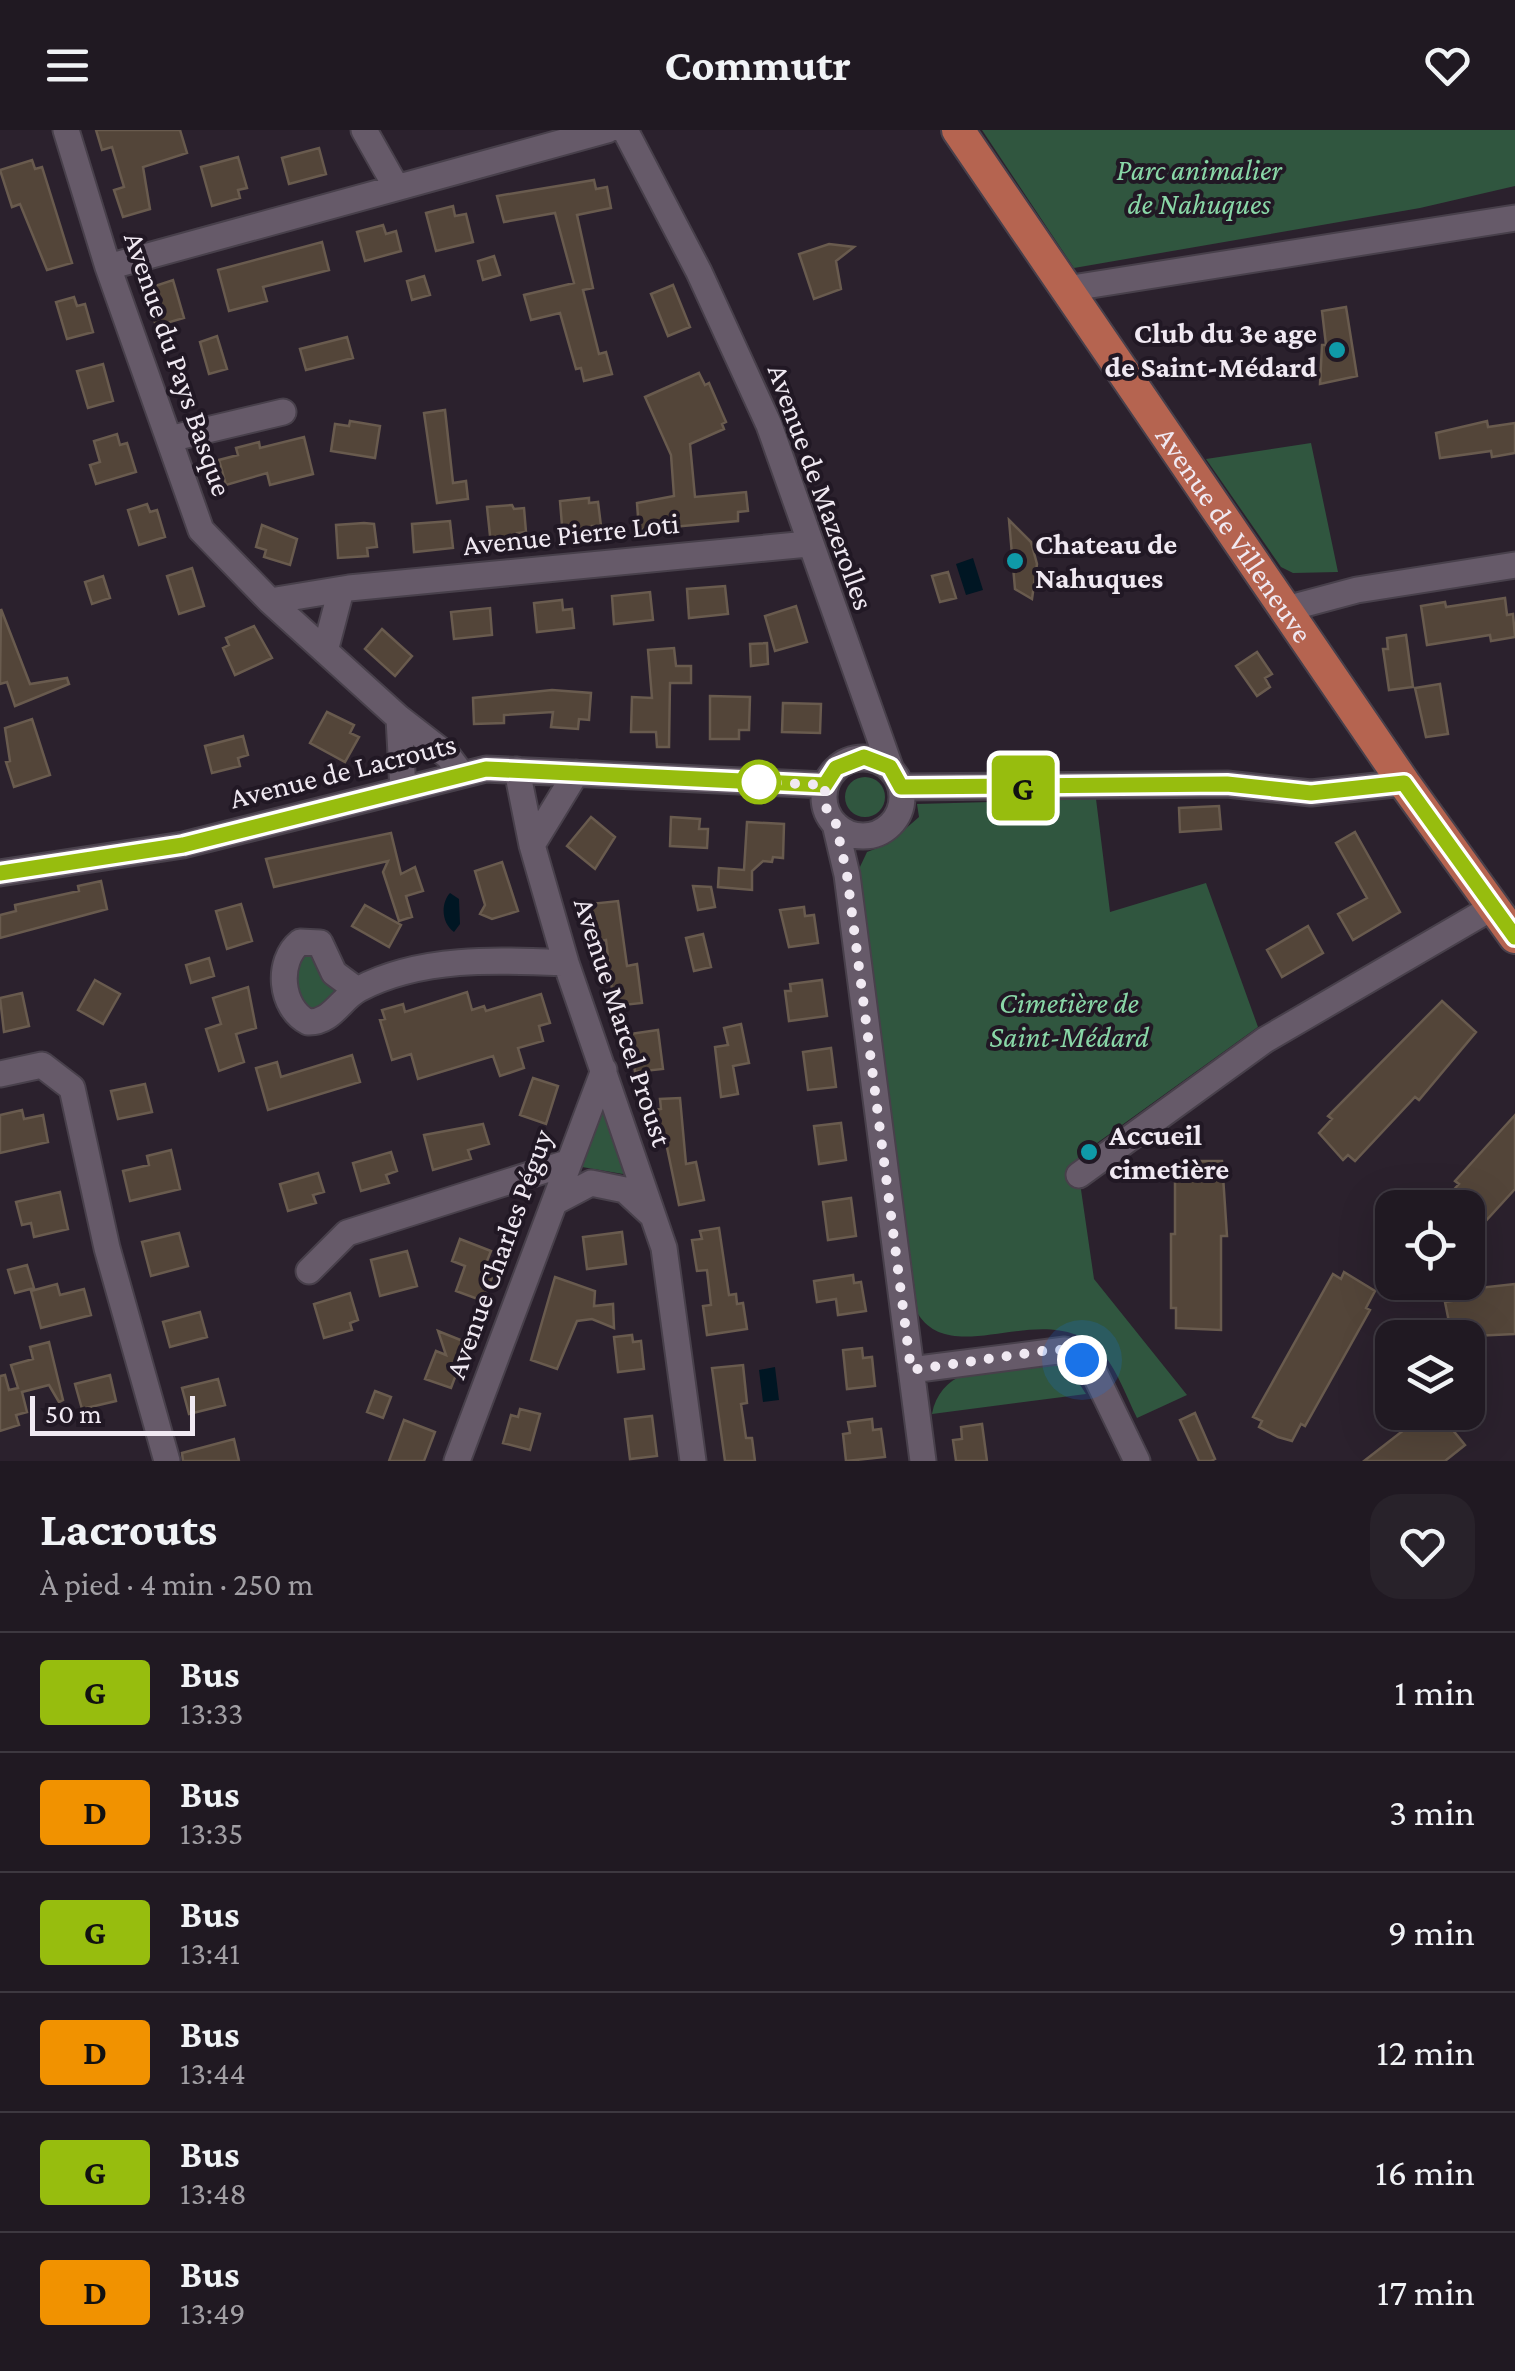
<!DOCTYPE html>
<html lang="fr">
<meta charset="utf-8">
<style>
body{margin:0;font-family:"Crimson Pro",serif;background:#28222a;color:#f1f3f6;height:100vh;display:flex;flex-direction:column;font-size:38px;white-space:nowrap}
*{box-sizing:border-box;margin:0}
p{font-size:32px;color:#a2a0a5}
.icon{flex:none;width:55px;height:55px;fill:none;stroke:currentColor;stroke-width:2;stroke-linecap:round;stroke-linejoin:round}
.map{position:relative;height:1331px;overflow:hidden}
.side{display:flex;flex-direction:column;background:#201922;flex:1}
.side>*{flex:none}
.badge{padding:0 20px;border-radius:8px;font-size:35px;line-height:65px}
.fabs{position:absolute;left:1375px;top:1060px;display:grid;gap:20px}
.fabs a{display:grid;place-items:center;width:110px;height:110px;border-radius:20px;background:#201922;box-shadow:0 10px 40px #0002,0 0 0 2px #3d3840;font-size:50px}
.scale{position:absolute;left:30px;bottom:25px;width:165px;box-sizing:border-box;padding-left:10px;border:5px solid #f0e9f2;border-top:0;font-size:28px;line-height:35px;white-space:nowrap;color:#f0e9f2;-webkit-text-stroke:8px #211824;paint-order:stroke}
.you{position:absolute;width:50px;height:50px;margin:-25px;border:8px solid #fff;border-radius:50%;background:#1a73e8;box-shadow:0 0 0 15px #1a73e833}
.map>.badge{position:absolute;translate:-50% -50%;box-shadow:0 0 0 5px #fff}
.round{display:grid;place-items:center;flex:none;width:105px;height:105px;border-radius:30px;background:#28222a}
.head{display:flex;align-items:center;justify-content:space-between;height:170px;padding:0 40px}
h1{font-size:48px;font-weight:700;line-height:75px}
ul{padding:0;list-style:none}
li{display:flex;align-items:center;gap:30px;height:120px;padding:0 40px;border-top:2px solid #3d3840}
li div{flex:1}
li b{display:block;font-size:38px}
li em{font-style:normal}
li .badge{min-width:110px;font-weight:700;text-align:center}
header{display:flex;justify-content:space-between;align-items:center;height:130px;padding:0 40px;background:#201922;font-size:45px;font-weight:700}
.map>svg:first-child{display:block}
.green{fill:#30563f}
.water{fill:#001623}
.building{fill:#534539;stroke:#695b4e;stroke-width:2.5}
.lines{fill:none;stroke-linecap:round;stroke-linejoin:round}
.minor-casing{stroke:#48404b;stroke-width:29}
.major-casing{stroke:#48404b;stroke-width:36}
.minor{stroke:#665a69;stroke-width:25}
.major{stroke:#b56450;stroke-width:32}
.line-casing{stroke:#fff;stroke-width:22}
.line{stroke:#97bd0e;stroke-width:15}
.walk{stroke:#f0e9f2;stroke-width:10;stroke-dasharray:0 18}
.culture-dot{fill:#0f9aa8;stroke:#211824;stroke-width:4}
.stop-dot{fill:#fff;stroke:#97bd0e;stroke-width:5}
.labels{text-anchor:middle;stroke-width:8;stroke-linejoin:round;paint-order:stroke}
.park-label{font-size:30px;font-style:italic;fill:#89d7a7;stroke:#211824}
.poi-label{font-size:30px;font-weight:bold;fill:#f0e9f2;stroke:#211824;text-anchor:start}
.street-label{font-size:30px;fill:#f0e9f2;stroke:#211824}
</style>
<header><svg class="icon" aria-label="menu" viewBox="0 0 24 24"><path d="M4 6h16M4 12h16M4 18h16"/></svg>Commutr<svg class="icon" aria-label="heart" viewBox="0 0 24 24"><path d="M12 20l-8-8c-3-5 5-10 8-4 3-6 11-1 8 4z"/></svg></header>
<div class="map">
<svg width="1515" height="1331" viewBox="0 0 1515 1331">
<rect width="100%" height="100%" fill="#2b212d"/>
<path class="green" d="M 982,0 L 1515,0 L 1515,56 L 1420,78 L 1074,138 Z
M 1311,313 L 1338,442 L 1293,443 L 1281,437 L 1206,329 Z
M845 667a20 20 0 1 1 40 0a20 20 0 1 1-40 0Z
M 1096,669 L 1110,782 L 1206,753 L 1258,897 L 1097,1013 L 1104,1025 L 1079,1046 L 1094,1149 L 1187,1265 L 1137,1288 C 1127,1268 1118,1242 1104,1225 C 1051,1162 955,1242 918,1184 L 859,739 L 867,722 L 888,714 L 919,687 L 917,674 Z
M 309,816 L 346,859 L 309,887 L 289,840 Z
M 601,968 L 626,1041 L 623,1044 L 576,1036 Z
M 1052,1231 L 1071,1241 L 1086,1264 L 932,1284 C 942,1230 1008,1236 1052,1231 Z"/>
<path class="water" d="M 973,428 L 983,460 L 966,465 L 956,434 Z
M 450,763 L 459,769 L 460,794 L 454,802 C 442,794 440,774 450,763 Z
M 775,1237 L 779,1270 L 763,1272 L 759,1240 Z"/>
<path class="building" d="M 96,0 L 180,0 L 187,23 L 143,37 L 150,79 L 123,87 L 114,60 L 124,57 L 112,17 L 102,20 Z
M 319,18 L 326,44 L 289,54 L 282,28 Z
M 238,27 L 247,58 L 238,60 L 240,68 L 212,76 L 201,37 Z
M 32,30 L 35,39 L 42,37 L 72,133 L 47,140 L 20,74 L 12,77 L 0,40 Z
M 594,50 L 596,59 L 607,57 L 611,78 L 577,85 L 593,158 L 583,160 L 599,224 L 606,222 L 612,244 L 584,251 L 581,238 L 576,239 L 560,183 L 531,190 L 524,165 L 574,153 L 555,83 L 504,92 L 497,66 Z
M 453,76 L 455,86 L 466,84 L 473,112 L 436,121 L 426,83 Z
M 383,95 L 386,104 L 396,101 L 401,121 L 365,131 L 357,102 Z
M 322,112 L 329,140 L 263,157 L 267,171 L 229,181 L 218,140 Z
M 829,114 L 854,117 L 836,131 L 841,159 L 814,169 L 799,124 Z
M 494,126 L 500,145 L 483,150 L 478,131 Z
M 424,146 L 430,165 L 412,170 L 407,151 Z
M 173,150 L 184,188 L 156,196 L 148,169 L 158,166 L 155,156 Z
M 673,155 L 690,197 L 668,206 L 651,164 Z
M 74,167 L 77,176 L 85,174 L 93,202 L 67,209 L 56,172 Z
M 1346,177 L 1357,246 L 1320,254 L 1322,215 L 1326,215 L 1322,181 Z
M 217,206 L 227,239 L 209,244 L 200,212 Z
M 347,207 L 353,228 L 306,240 L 300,219 Z
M 103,234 L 113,271 L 88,278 L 77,241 Z
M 699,243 L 705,255 L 709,253 L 726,292 L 722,294 L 724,299 L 690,314 L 695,367 L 746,362 L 748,381 L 738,382 L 738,391 L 639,400 L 637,373 L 674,366 L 671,325 L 645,267 Z
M 445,280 L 453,353 L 466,351 L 468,369 L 437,373 L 424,283 Z
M 350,291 L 380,296 L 375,328 L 331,321 L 335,294 L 349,296 Z
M 1487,291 L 1488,297 L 1515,293 L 1515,323 L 1492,327 L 1491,321 L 1440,328 L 1436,303 Z
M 117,304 L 120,315 L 127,313 L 136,342 L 96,354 L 90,335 L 100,332 L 94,311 Z
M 304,307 L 313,344 L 270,355 L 267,343 L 226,355 L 219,330 L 238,325 L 236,318 L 259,312 L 260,318 Z
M 589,368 L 589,373 L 598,372 L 601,396 L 592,396 L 592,405 L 563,408 L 560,371 Z
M 147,374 L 150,382 L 157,380 L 165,407 L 139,415 L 128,380 Z
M 512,375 L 514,379 L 524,378 L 526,402 L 517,403 L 518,412 L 491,415 L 487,377 Z
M 1009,390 L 1031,412 L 1037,434 L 1032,469 L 1015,459 Z
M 450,391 L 453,418 L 414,422 L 412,394 Z
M 364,393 L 374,394 L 377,417 L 367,418 L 368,426 L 338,428 L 336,395 Z
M 262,395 L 297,409 L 290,435 L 264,427 L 266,420 L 256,417 Z
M 192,438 L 204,476 L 179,484 L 167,446 Z
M 948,442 L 956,468 L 940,472 L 932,446 Z
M 103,446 L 110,468 L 92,474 L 85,452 Z
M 725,456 L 728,484 L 689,488 L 687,459 Z
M 650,462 L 653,490 L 614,494 L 612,466 Z
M 1505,468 L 1507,485 L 1513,484 L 1515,507 L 1491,511 L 1490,505 L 1427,515 L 1421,476 L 1445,472 L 1446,477 Z
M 562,470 L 563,480 L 572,479 L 574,498 L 537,502 L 534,473 Z
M 796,476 L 807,512 L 775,521 L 765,486 Z
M 490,478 L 492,505 L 454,509 L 451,482 Z
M 1,479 L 30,554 L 67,548 L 69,554 L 15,576 L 7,552 L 0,554 Z
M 254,496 L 272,528 L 235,545 L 223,518 L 229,515 L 226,508 Z
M 382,499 L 412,526 L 395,546 L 365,519 Z
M 1406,505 L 1413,557 L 1389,560 L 1383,519 L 1388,519 L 1387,508 Z
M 767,513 L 768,534 L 751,536 L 750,514 Z
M 674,518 L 676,536 L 691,536 L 691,553 L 670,553 L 669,617 L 657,617 L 656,602 L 631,602 L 632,567 L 652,568 L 648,520 Z
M 1257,522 L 1272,544 L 1265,548 L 1270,557 L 1257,566 L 1236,536 Z
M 1440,554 L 1448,604 L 1426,607 L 1415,558 Z
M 552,560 L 591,563 L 589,590 L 579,589 L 578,599 L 551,597 L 553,582 L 504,585 L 504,593 L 474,594 L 473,568 Z
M 710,566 L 750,567 L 749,600 L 739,600 L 739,609 L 710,609 Z
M 783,573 L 821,574 L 820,603 L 782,602 Z
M 327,582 L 354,595 L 350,603 L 359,607 L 345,632 L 310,613 Z
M 32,589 L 50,645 L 14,657 L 6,632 L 10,631 L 5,598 Z
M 243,606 L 248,625 L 238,628 L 240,636 L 212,643 L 205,616 Z
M 1219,676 L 1221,699 L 1180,702 L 1179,678 Z
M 591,687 L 615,707 L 595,739 L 567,716 Z
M 671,687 L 700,689 L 699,699 L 708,699 L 707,718 L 670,716 Z
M 747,692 L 784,694 L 783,728 L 773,727 L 772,732 L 763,731 L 752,741 L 752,760 L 718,757 L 719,738 L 744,740 Z
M 1355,702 L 1400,782 L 1353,810 L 1338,784 L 1367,768 L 1336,713 Z
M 391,703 L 401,744 L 415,737 L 423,761 L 406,766 L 412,787 L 399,791 L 383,742 L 388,731 L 274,757 L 266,729 Z
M 502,732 L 518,781 L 492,789 L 480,784 L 485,775 L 475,741 Z
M 101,751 L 107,779 L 0,808 L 0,785 L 16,781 L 15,775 L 79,761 L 78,756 Z
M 693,756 L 711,757 L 715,777 L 698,780 Z
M 618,771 L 627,836 L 637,834 L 642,873 L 614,876 L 606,810 L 595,812 L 590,774 Z
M 241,774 L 252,811 L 227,819 L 216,781 Z
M 365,775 L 401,795 L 389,817 L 352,796 Z
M 804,777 L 805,786 L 814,785 L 818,813 L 789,817 L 780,780 Z
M 1308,796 L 1323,823 L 1282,847 L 1267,820 Z
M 703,804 L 711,837 L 694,841 L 686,808 Z
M 209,828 L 214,846 L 191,853 L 186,835 Z
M 95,850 L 120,864 L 103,894 L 78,880 Z
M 822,850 L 827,886 L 789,891 L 785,861 L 791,861 L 790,854 Z
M 248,857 L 256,898 L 236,904 L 244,932 L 219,941 L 206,899 L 221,894 L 213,868 Z
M 467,862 L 472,880 L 484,876 L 486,881 L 541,864 L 550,893 L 539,896 L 543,911 L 518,918 L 524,938 L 500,946 L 493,926 L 418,949 L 411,924 L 392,930 L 380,890 L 385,889 L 382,880 L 403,874 L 405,882 Z
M 22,863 L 29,896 L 4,902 L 0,868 Z
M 1442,871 L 1476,902 L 1419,970 L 1415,967 L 1355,1031 L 1348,1025 L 1343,1030 L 1319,1003 L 1332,989 L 1328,986 Z
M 741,894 L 749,933 L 733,936 L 738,964 L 721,967 L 715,917 L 728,915 L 724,898 Z
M 658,900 L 663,939 L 635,942 L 630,904 Z
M 831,918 L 836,957 L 808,960 L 803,922 Z
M 352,925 L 360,952 L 268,980 L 256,938 L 277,932 L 281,947 Z
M 533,948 L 558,956 L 546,994 L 520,985 Z
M 145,954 L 152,982 L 118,989 L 111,961 Z
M 680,968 L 686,1034 L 696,1032 L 704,1070 L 679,1075 L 665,1008 L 655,1009 L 652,980 L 661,979 L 660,969 Z
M 22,980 L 24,989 L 43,985 L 48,1012 L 0,1023 L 0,985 Z
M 1515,985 L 1515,1059 L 1482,1095 L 1468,1078 L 1456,1078 L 1446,1068 L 1459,1054 L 1455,1051 Z
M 841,993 L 846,1030 L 819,1034 L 814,996 Z
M 483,994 L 489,1014 L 468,1020 L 471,1029 L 433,1040 L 424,1005 Z
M 171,1020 L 180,1059 L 130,1071 L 123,1041 L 149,1035 L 147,1026 Z
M 391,1022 L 397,1041 L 386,1045 L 389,1053 L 361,1061 L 353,1033 Z
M 1180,1031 L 1222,1031 L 1227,1106 L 1221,1106 L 1221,1200 L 1176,1198 L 1176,1178 L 1171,1178 L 1171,1104 L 1175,1104 L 1175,1050 L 1180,1050 Z
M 318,1043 L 324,1062 L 313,1065 L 316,1073 L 288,1081 L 280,1054 Z
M 60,1062 L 68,1099 L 34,1107 L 31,1093 L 22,1095 L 16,1072 Z
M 851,1068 L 856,1106 L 828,1110 L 823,1072 Z
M 719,1098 L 729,1165 L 736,1164 L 737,1174 L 743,1173 L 747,1199 L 707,1205 L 703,1176 L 711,1175 L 707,1140 L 697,1141 L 692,1110 L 702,1109 L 700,1101 Z
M 622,1102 L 626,1134 L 587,1139 L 583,1107 Z
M 179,1103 L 188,1136 L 151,1146 L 142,1112 Z
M 460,1109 L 491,1121 L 483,1141 L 493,1145 L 483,1171 L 456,1161 L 465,1136 L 452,1131 Z
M 407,1121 L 417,1156 L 380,1166 L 371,1130 Z
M 27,1135 L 34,1158 L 15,1163 L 8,1140 Z
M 1344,1142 L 1375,1161 L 1366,1178 L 1370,1180 L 1305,1296 L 1301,1294 L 1292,1311 L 1278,1307 L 1259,1297 L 1262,1291 L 1253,1287 L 1333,1144 L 1341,1149 Z
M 853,1145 L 854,1153 L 861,1152 L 866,1181 L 838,1185 L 836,1169 L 817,1172 L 814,1151 Z
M 555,1147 L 595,1161 L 594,1176 L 613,1174 L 614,1198 L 592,1189 L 577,1191 L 557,1239 L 531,1230 Z
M 57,1154 L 60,1165 L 84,1159 L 91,1185 L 41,1198 L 31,1161 Z
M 1515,1154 L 1515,1204 L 1452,1207 L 1445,1172 L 1452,1171 L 1451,1161 Z
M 350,1163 L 358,1190 L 350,1193 L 352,1200 L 324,1208 L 314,1174 Z
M 200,1182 L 207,1207 L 170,1217 L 163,1192 Z
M 438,1201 L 468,1213 L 451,1258 L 425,1249 L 436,1221 L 446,1225 Z
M 632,1205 L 633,1212 L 641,1211 L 644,1239 L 618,1242 L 614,1207 Z
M 49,1212 L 63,1270 L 59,1272 L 49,1255 L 22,1262 L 27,1282 L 16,1285 L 19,1295 L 0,1301 L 0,1246 L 5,1245 L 9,1260 L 18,1258 L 11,1235 L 33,1229 L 30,1217 Z
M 862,1218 L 863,1228 L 872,1227 L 875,1256 L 847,1259 L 843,1220 Z
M 743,1235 L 747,1273 L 741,1274 L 746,1308 L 752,1308 L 755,1331 L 725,1331 L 712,1238 Z
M 110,1245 L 116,1271 L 82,1279 L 75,1254 Z
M 218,1249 L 225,1275 L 189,1284 L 182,1258 Z
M 375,1261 L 391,1267 L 383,1288 L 367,1282 Z
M 520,1279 L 540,1284 L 530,1320 L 503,1313 L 511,1285 L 518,1287 Z
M 1427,1282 L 1450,1282 L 1462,1297 L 1452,1299 L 1465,1315 L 1445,1331 L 1364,1331 Z
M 1195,1283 L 1215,1329 L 1211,1331 L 1199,1331 L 1180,1290 Z
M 652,1286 L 657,1326 L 630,1329 L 625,1289 Z
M 872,1289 L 873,1300 L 881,1299 L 885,1327 L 846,1331 L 843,1304 L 850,1303 L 848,1292 Z
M 404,1290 L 435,1302 L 424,1331 L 389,1331 Z
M 982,1294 L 987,1331 L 956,1331 L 953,1310 L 962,1309 L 961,1297 Z
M 234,1309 L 239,1331 L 183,1331 L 182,1323 Z"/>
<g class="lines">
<g class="minor-casing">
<path id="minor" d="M 66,0 L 108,137 L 201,400 L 270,471 L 399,588 L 448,626 L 460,642
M 364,0 L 395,55
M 625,0 L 699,142 L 769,295 L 890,637
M 108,137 L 607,0
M 1066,159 L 1515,88
M 169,309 L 283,282
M 270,471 L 349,458 L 808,414
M 1286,479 L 1357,460 L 1515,435
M 325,521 L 341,460
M 399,588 L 403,660
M824 667a39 39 0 1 1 78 0a39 39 0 1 1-78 0Z
M 517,640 L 532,715 L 566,833 L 664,1118 L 693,1331
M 901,657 L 1227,654 L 1311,663 L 1404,653
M 835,694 L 847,745 L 923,1331
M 532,715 L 576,643
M 0,743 L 183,715 L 486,639 L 825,655
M 357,860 L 334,843 L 320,813 L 300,812 C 276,831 280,878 308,892 C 332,893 340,869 359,859 C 422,826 498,830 566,833
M 0,944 L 42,935 L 72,958 L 107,1118 L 167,1331
M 1079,1045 L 1265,910 L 1493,777
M 555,1072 L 591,1053 L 625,1060 L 652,1085
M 309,1141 L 347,1103 L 567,1033
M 911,1240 L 1065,1220 L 1093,1240 L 1137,1331
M 457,1331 L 604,940"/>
</g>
<g class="major-casing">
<g id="major">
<path id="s1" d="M 958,0 L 1404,653 L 1515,807"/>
</g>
</g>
<use href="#minor" class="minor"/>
<use href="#major" class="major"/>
</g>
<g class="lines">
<g class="line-casing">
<path id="line" d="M 0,743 L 183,715 L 486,639 L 825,655 L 836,638 L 864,627 L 890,637 L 901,657 L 1227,654 L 1311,663 L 1404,653 L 1515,807"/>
</g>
<use href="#line" class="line"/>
<path class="walk" d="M 759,652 L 825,655 L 825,676 L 836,694 L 847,745 L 911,1240 L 1050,1220 L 1065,1220 L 1082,1230"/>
</g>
<g class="culture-dot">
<circle cx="1337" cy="220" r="10"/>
<circle cx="1015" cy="431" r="10"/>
<circle cx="1089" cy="1022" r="10"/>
</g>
<circle class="stop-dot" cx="759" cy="652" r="20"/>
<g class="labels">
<g class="park-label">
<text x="1199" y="50">Parc animalier<tspan x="1199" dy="34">de Nahuques</tspan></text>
<text x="1069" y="883">Cimetière de<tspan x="1069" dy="34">Saint-Médard</tspan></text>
</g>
<g class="poi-label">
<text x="1317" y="213" text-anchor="end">Club du 3e age<tspan x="1317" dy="34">de Saint-Médard</tspan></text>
<text x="1035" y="424">Chateau de<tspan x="1035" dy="34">Nahuques</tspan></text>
<text x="1109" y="1015">Accueil<tspan x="1109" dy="34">cimetière</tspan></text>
</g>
<g class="street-label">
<text transform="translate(178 234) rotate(71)" y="10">Avenue du Pays Basque</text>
<text transform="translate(821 357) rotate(70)" y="10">Avenue de Mazerolles</text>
<text transform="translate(571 404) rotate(-6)" y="10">Avenue Pierre Loti</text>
<text dy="10" stroke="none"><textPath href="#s1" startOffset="490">Avenue de Villeneuve</textPath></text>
<text transform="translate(343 641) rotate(-14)" y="10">Avenue de Lacrouts</text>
<text transform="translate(623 892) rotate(72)" y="10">Avenue Marcel Proust</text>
<text transform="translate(499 1124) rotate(-70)" y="10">Avenue Charles Péguy</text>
</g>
</g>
</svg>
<div class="fabs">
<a><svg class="icon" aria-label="locate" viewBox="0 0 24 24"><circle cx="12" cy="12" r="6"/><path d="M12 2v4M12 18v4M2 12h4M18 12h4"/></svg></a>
<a><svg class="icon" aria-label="layers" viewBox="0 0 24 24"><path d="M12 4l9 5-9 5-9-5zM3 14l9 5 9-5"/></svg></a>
</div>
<div class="scale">50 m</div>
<div class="you" style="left:1082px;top:1230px"></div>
<b class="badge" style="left:1023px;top:658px;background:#97bd0e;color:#111">G</b>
</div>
<section class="side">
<div class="head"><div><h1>Lacrouts</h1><p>À pied · 4 min · 250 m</p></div><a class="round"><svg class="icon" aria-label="heart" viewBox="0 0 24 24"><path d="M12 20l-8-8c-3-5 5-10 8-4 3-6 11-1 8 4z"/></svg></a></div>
<ul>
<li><span class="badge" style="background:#97bd0e;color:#111">G</span><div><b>Bus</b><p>13:33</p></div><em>1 min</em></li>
<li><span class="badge" style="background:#f19200;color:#111">D</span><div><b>Bus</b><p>13:35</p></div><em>3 min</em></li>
<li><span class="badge" style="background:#97bd0e;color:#111">G</span><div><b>Bus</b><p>13:41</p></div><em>9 min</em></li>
<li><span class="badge" style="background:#f19200;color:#111">D</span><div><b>Bus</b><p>13:44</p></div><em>12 min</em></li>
<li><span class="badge" style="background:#97bd0e;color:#111">G</span><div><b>Bus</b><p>13:48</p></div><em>16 min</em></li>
<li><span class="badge" style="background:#f19200;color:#111">D</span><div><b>Bus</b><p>13:49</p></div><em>17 min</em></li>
</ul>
</section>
